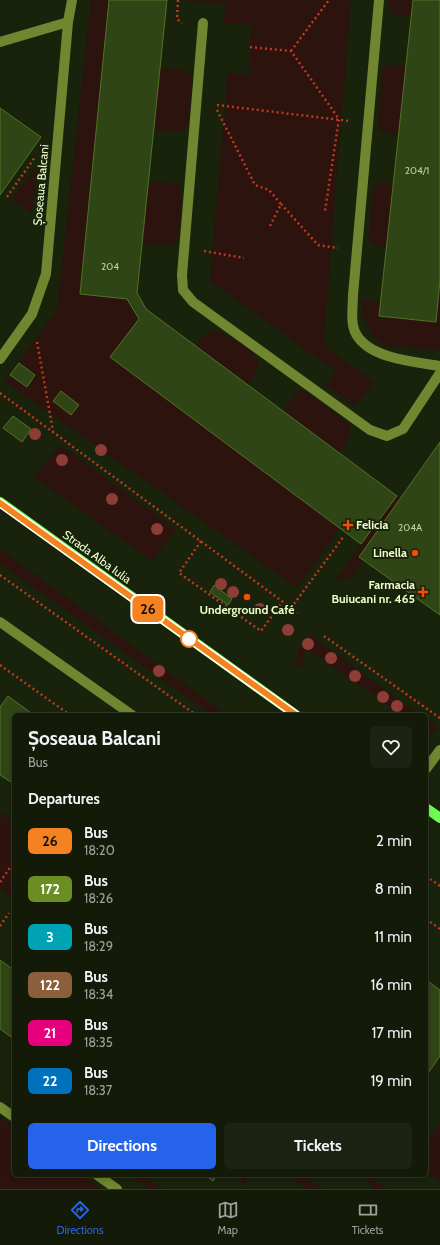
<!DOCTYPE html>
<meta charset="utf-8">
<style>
body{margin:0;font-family:Cabin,sans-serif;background:#1c2312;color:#f1f3f6;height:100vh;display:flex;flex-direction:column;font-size:15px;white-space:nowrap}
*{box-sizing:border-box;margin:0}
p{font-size:13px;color:#9da19c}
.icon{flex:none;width:22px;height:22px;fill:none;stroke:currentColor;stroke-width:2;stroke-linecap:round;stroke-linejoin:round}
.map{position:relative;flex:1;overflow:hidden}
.panel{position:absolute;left:12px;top:713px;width:416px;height:464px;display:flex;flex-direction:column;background:#131a08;border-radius:6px;box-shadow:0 2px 6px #0003,0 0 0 1px #323829}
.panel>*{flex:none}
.badge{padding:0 8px;border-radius:6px;font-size:14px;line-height:26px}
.map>.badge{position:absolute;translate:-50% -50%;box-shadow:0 0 0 2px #fff}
h2{padding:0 16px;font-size:15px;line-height:36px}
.round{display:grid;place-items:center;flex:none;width:42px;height:42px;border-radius:6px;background:#1c2312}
.summary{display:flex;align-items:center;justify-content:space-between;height:68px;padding:0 16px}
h1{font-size:19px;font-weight:700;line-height:30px}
.cta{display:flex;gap:8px;margin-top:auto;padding:8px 16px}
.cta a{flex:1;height:46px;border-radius:6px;background:#2563eb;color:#fff;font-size:16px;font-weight:700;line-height:46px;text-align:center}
.cta a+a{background:#1c2312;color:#f1f3f6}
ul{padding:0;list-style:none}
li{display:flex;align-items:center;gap:12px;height:48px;padding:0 16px}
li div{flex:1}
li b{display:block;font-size:15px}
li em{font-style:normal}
li .badge{min-width:44px;font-weight:700;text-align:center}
.dock{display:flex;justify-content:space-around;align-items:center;height:56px;border-top:1px solid #323829;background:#131a08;font-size:11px;color:#9da19c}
.dock a{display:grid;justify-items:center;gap:2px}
.dock .current{color:#2563eb}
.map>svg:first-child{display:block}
.green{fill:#2c130d}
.building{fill:#304515;stroke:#527324}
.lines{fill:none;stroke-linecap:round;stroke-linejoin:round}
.path{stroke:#be3920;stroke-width:2.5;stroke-dasharray:2 3;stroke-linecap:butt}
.minor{stroke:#708630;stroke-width:10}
.major{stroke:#6dff52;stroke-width:10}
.tree{fill:#8e3d36}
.line-casing{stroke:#fff;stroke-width:9}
.line{stroke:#f58220;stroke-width:6}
.poi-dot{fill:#f64e00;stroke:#19220b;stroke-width:1.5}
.stop-dot{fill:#fff;stroke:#f58220;stroke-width:2}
.labels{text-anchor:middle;stroke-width:4;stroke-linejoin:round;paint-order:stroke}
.number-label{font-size:10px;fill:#bed09e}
.street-label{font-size:12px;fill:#eeffcb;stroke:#19220b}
.poi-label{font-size:12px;font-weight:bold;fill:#eeffcb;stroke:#19220b;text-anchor:end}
</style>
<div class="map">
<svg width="440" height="1189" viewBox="0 0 440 1189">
<rect width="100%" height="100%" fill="#19220b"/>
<path class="green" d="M 91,0 L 109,0 L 80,294 L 127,299 L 139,319 L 110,357 L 340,528 L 297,588 L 4,381 L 10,375 L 57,310 Z
M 183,0 L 351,0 L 324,335 L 326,347 L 373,382 L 355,406 L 326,385 L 336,371 L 210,281 L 228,73 L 249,75 L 251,25 L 224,23 L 225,4 Z
M 388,0 L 413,0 L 411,16 L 395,15 L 391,12 Z
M 386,65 L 406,66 L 399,135 C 389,134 382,134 378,125 L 382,72 Z
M 160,68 L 184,70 L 193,78 L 188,126 L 181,132 L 153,130 Z
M 34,169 L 37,170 L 32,214 L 11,200 Z
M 149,181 L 177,184 L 181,189 L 182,203 L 178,237 L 175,243 L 170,246 L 142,243 Z
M 383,183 L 393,184 L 386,248 C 379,247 371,247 369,238 L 373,188 L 376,184 Z
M 440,280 L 440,350 L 384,346 L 371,333 L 363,317 L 361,300 L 381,302 L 379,316 L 435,322 Z
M 210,332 L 220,332 L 244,346 L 255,356 L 259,365 L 256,373 L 248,385 L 195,346 L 204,336 Z
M 298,391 L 305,391 L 349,424 C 354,434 345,444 339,453 L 283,411 Z
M 60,445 L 176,529 L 152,561 L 34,477 Z
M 397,496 L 400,498 L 359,556 L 363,559 L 353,577 L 335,581 Z
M 0,549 L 227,715 L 212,715 L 0,563 Z
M 312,636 L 419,715 L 402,715 L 306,648 L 302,668 L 296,664 C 298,648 300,646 312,636 Z
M 426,720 L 438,729 L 429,737 L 426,738 Z
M 0,812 L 14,822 L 14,898 L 0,888 Z
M 0,1117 L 14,1127 L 14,1175 L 81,1175 L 101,1189 L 0,1189 Z
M 440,1123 L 440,1182 L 426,1172 L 426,1143 Z
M 136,1175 L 142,1175 L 161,1189 L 148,1189 L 134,1178 Z
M 241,1175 L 251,1175 L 243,1187 L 242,1175 Z
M 287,1175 L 301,1175 L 321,1189 L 306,1189 Z
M 370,1175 L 379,1175 L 375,1180 L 386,1189 C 383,1189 378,1189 375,1189 C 369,1187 367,1180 370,1175 Z"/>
<path class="building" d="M 109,0 L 167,0 L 137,293 L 146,309 L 397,496 L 361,544 L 110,357 L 139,319 L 127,299 L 80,294 Z
M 413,0 L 440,0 L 440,280 L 436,322 L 379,316 Z
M 0,108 L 41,137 L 0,195 Z
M 19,363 L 35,375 L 27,387 L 10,375 Z
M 61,391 L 79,405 L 71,415 L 53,401 Z
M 13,416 L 31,429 L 22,442 L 3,428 Z
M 440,442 L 440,615 L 359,557 Z
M 214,585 L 232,599 L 228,605 L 210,592 Z
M 8,696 L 34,715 L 14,715 L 14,784 L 0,775 L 0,707 Z
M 0,960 L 14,970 L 14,1039 L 0,1029 Z
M 426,980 L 440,990 L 440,1056 L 428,1073 L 426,1072 Z
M 205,1175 L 217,1175 L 213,1181 Z"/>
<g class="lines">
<path class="path" d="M 178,0 L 177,19 L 182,23
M 250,47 L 291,51 L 339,119 L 325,211
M 291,51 L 329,0
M 217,105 L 349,121
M 217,110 L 255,185 L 269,190 L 281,204 L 270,226
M 7,197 L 35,157
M 281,204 L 318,245 L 338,248
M 204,251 L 244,258
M 37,342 L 53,431
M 0,393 L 298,613
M 201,541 L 179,573 L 261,631 L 282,602
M 0,575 L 196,715
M 291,608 L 344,536
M 324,636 L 440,718
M 0,665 L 70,715
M 426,876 L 440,886
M 0,882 L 14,862
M 426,919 L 440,929
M 0,926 L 9,913"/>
<path class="minor" d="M 379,0 L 353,295 C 353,307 350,323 356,334 C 370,359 415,362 440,366
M 203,23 L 182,275 L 183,290 L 193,302 L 370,430 L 387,436 L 403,429 L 440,373
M 0,42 L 68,22
M 0,359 L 32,314 L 46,274 L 68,22 L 72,0
M 0,622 L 132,715
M 426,769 L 440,750
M 0,1107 L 14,1117
M 97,1175 L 117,1189"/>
<path class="major" d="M 0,502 L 296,715
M 426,808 L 440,818"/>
</g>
<g class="tree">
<circle cx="35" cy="434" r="6"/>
<circle cx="101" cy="450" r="6"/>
<circle cx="62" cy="460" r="6"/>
<circle cx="112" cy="499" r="6"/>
<circle cx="157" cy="529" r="6"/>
<circle cx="221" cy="584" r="6"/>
<circle cx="233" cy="592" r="6"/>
<circle cx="260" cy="609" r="6"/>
<circle cx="288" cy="630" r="6"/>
<circle cx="308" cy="644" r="6"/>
<circle cx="331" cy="658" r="6"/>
<circle cx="159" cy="671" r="6"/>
<circle cx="355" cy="676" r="6"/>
<circle cx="383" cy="697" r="6"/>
<circle cx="397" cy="706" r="6"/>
</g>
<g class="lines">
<g class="line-casing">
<path id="line" d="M 0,503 L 296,715"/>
</g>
<use href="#line" class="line"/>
</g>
<g class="poi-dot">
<path d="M346 519h4v4h4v4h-4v4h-4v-4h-4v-4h4z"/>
<circle cx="415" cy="553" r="4"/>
<path d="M421 586h4v4h4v4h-4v4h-4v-4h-4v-4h4z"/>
<circle cx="247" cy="597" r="4"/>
</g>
<circle class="stop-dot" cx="189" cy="639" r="8"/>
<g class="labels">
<g class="number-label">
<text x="417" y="174">204/1</text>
<text x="110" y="270">204</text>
<text x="410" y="531">204A</text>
</g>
<g class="street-label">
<text transform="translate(41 185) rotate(-85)" y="4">Șoseaua Balcani</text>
<text transform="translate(97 557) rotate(36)" y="4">Strada Alba Iulia</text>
</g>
<g class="poi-label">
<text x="356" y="529" text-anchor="start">Felicia</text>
<text x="407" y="557">Linella</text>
<text x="415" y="589">Farmacia<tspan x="415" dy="14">Buiucani nr. 465</tspan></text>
<text x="247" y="614" text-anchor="middle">Underground Café</text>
</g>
</g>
</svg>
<b class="badge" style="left:148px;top:609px;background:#f58220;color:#111">26</b>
<section class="panel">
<div class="summary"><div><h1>Șoseaua Balcani</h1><p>Bus</p></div><a class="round"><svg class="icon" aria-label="heart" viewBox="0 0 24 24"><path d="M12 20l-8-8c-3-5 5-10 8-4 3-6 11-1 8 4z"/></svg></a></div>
<h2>Departures</h2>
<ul>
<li><span class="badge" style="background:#f58220;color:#111">26</span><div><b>Bus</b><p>18:20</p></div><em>2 min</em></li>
<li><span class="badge" style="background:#6b8e23;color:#fff">172</span><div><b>Bus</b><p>18:26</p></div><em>8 min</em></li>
<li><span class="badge" style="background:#00a3b4;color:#fff">3</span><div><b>Bus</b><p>18:29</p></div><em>11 min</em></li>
<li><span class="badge" style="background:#8b5e3c;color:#fff">122</span><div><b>Bus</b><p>18:34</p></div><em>16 min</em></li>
<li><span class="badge" style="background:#e6007e;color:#fff">21</span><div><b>Bus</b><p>18:35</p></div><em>17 min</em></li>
<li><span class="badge" style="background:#0072bc;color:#fff">22</span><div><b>Bus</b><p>18:37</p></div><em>19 min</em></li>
</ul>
<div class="cta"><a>Directions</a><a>Tickets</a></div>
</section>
</div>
<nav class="dock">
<a class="current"><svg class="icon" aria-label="directions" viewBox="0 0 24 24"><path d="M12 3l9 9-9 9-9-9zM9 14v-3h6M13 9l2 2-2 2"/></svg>Directions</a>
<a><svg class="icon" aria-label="map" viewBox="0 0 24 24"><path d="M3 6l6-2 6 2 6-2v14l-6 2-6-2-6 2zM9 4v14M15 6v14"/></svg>Map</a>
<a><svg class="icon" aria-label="tickets" viewBox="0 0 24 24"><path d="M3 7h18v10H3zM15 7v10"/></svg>Tickets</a>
</nav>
